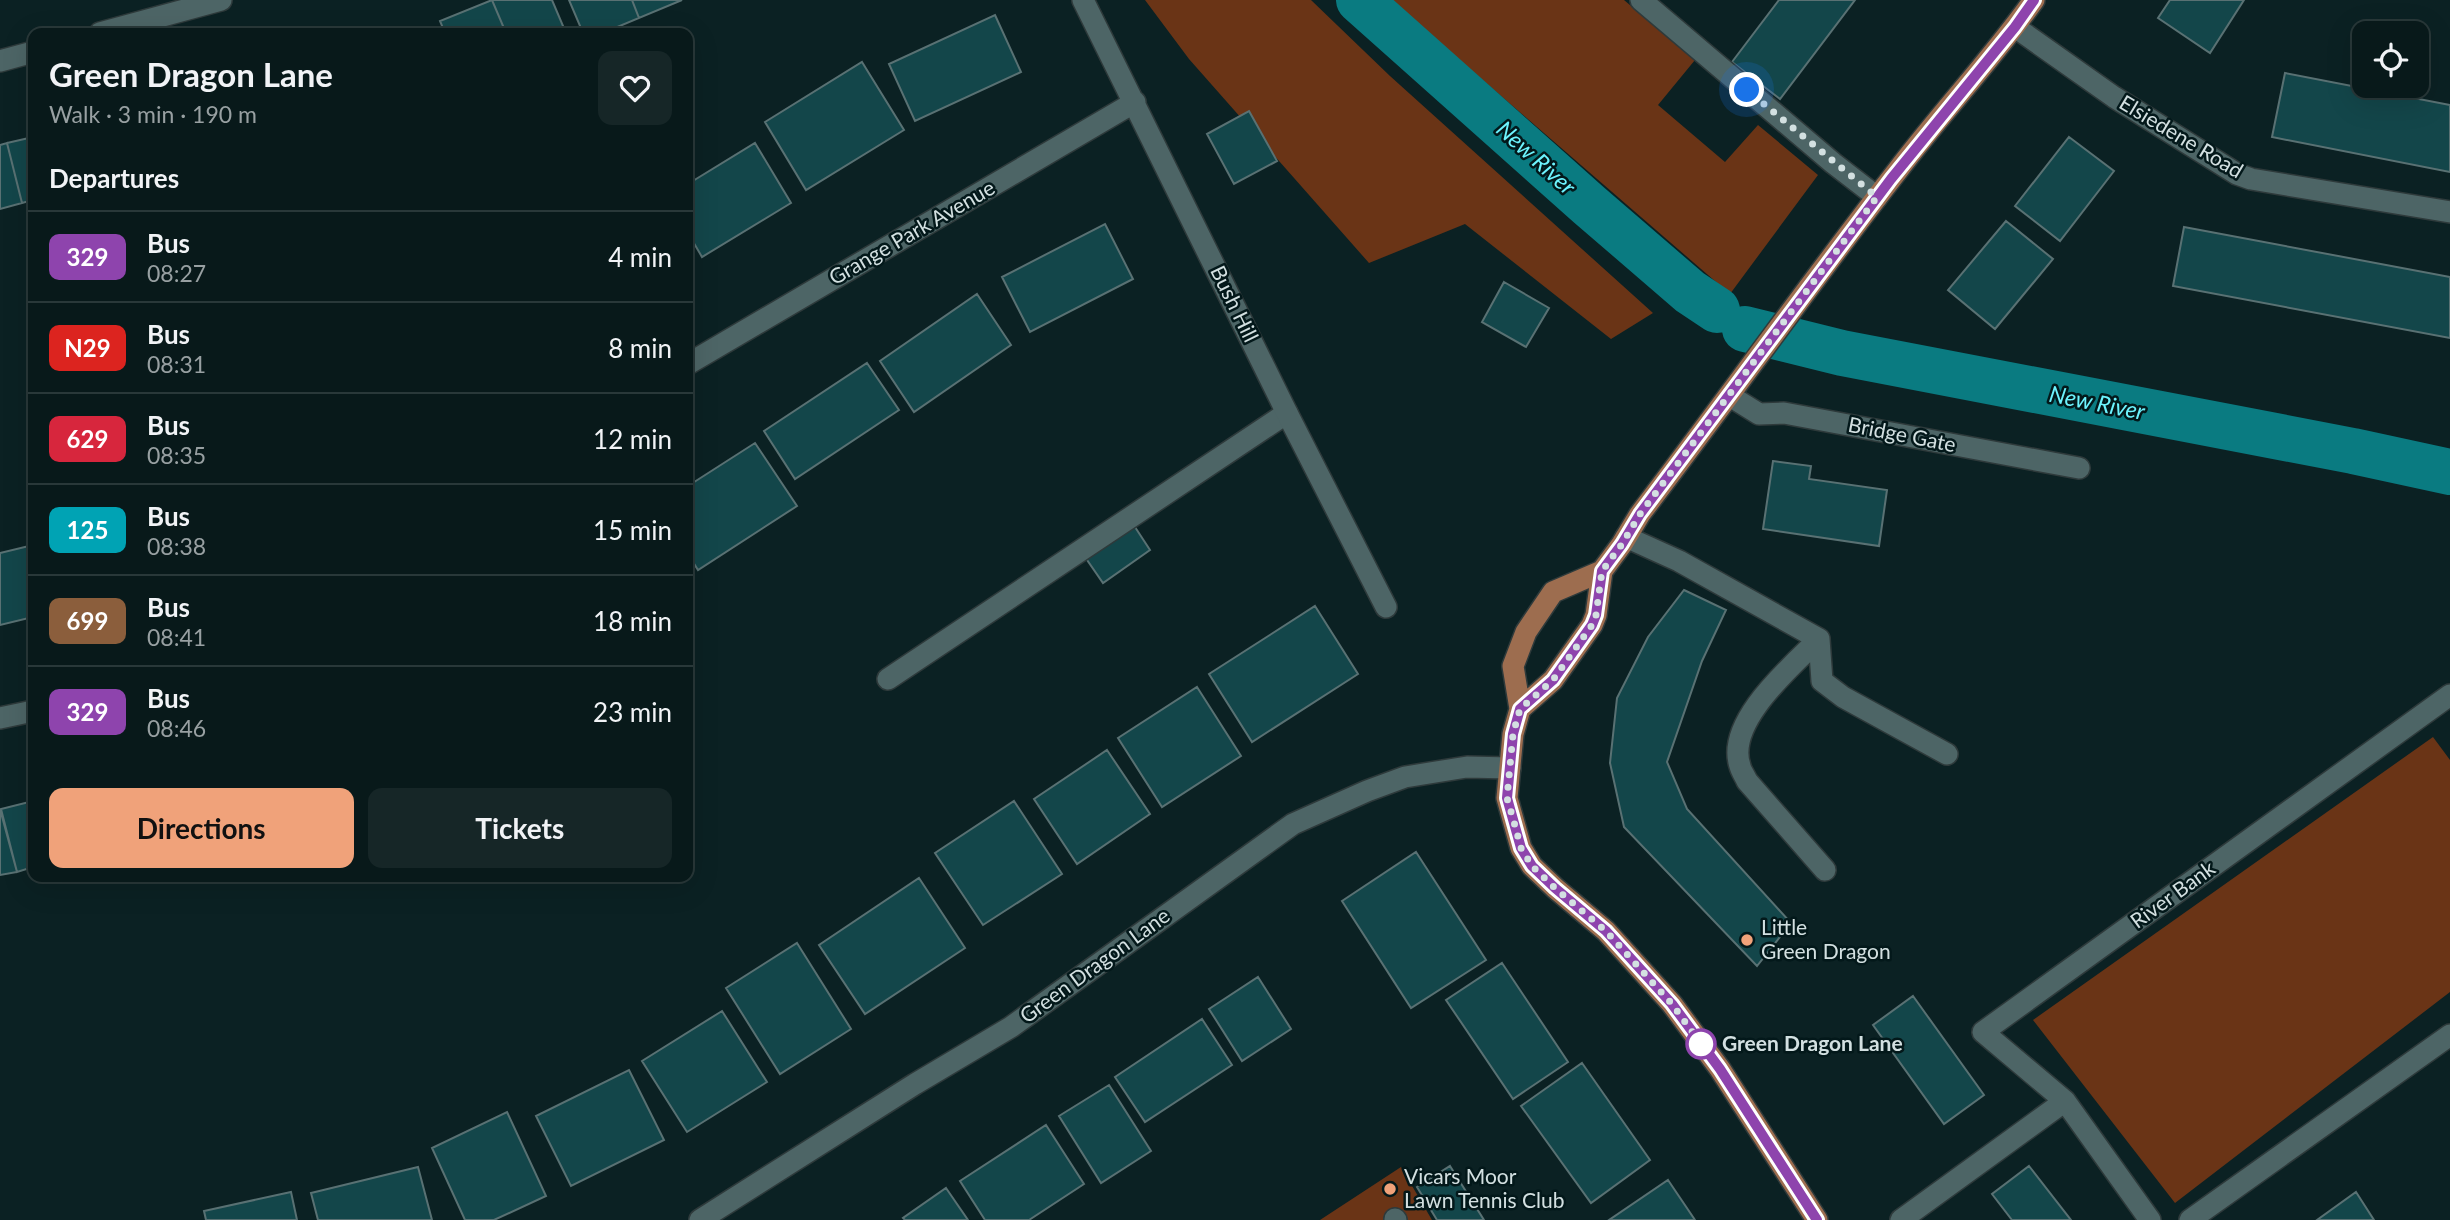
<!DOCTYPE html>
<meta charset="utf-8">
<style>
body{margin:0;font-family:Lato,sans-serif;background:#162627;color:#f1f3f6;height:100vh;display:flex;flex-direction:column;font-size:26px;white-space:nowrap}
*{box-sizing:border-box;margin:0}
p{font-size:23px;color:#98a0a2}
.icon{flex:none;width:38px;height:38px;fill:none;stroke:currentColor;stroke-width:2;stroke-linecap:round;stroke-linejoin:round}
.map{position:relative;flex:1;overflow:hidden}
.details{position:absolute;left:28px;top:28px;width:665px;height:854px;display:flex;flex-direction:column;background:#08191a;border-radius:14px;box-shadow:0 7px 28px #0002,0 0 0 2px #293839}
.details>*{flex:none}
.badge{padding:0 14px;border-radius:10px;font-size:24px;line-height:46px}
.controls{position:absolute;left:2352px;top:21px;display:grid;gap:14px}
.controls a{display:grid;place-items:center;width:77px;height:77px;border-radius:14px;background:#08191a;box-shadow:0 7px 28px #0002,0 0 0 2px #293839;font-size:35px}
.you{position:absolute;width:35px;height:35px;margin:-18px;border:5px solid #fff;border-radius:50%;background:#1a73e8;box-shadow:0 0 0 10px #1a73e833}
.map>.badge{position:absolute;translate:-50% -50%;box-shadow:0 0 0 4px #fff}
h2{padding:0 21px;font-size:26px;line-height:63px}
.round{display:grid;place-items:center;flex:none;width:74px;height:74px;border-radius:14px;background:#162627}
.headline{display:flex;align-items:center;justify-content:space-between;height:119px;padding:0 21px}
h1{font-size:33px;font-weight:700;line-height:52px}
.button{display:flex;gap:14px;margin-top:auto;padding:14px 21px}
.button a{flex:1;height:80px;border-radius:14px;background:#f0a27a;color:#111;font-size:28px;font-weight:700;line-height:80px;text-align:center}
.button a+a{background:#162627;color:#f1f3f6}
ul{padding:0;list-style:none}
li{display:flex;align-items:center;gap:21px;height:91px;padding:0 21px;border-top:2px solid #293839}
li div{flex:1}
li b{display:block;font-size:26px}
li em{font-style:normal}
li .badge{min-width:77px;font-weight:700;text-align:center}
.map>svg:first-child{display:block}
.green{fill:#6a3416}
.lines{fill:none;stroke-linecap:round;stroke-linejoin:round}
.canal{stroke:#0a7b81;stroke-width:46}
.building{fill:#13464a;stroke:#597173;stroke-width:2}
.lane-casing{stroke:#2e3a3b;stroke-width:24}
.street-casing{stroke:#2e3a3b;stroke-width:24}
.secondary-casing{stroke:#2e3a3b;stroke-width:24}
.primary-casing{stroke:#2e3a3b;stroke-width:24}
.lane{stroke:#4d6566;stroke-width:21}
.street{stroke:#4d6566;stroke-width:21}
.secondary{stroke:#4d6566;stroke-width:21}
.primary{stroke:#9d6d4f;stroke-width:21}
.line-casing{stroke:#fff;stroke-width:16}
.line{stroke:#8e44ad;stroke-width:10}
.walk{stroke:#d3e0e1;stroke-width:7;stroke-dasharray:0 12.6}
.poi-dot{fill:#f0a27a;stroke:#03181a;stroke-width:2.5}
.stop-dot{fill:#fff;stroke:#8e44ad;stroke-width:3.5}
.labels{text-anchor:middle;stroke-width:5;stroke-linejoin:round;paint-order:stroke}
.street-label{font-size:21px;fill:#d3e0e1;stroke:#03181a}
.poi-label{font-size:21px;fill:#d3e0e1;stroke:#03181a;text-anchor:start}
.stop-label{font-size:21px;font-weight:bold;fill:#d3e0e1;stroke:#03181a;text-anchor:start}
.water-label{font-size:23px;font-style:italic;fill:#6df4fe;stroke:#03181a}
</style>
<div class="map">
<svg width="2450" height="1220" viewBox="0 0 2450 1220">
<rect width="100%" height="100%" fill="#0b2123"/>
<path class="green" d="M 1145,0 L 1311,0 L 1390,76 L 1653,313 L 1611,339 L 1465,224 L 1369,263 L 1189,59 Z
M 1390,0 L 1624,0 L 1695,60 L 1658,105 L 1725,162 L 1758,125 L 1818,175 L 1730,294 Z
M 2433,737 L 2450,760 L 2450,992 L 2175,1203 L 2033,1020 Z
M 1401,1167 L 1432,1220 L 1320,1220 Z"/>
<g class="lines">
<path class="canal" d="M 1359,0 L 1589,205 L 1690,292 L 1717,310
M 1745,329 L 1842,353 L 2353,451 L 2450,472"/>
</g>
<path class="building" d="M 492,0 L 506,33 L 445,33 L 440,21 Z
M 492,0 L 552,0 L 566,33 L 506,33 Z
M 569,0 L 632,0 L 639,18 L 603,33 L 583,33 Z
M 632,0 L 682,0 L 639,18 Z
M 1779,0 L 1855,0 L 1780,99 L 1732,62 Z
M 2170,0 L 2244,0 L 2210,53 L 2158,18 Z
M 995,15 L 1021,72 L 915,121 L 889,64 Z
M 862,62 L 904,130 L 806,190 L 765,122 Z
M 2285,73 L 2450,105 L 2450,172 L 2272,137 Z
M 1249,111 L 1277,161 L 1234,184 L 1207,134 Z
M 33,137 L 33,200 L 22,203 L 7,143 Z
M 2069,137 L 2114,171 L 2060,241 L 2015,206 Z
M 7,143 L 22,203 L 0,209 L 0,145 Z
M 755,143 L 791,203 L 702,257 L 688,233 L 688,184 Z
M 2006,221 L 2053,259 L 1995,329 L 1948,290 Z
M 1105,224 L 1133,279 L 1030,332 L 1002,277 Z
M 2184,227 L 2450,277 L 2450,338 L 2173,286 Z
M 1504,282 L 1549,308 L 1526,347 L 1482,322 Z
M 977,294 L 1011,345 L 914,412 L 880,361 Z
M 867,363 L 899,410 L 795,479 L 764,431 Z
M 755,443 L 797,506 L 698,570 L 688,554 L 688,486 Z
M 1773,461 L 1811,466 L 1809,479 L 1887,490 L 1879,546 L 1763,529 Z
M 1133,524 L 1150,550 L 1103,583 L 1085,557 Z
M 33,545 L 33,617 L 0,625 L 0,553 Z
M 1684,590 L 1726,610 L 1702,661 L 1667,762 L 1687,809 L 1791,923 L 1757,966 L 1624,827 L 1610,763 L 1617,698 L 1648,637 Z
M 1315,606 L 1358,674 L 1252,742 L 1209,674 Z
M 1197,687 L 1241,756 L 1162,807 L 1118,738 Z
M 1107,750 L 1150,814 L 1077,864 L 1034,799 Z
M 33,801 L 33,867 L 17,872 L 1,809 Z
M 1014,801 L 1062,874 L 983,925 L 935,853 Z
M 0,809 L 17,872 L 0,875 Z
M 1416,852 L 1486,960 L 1411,1008 L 1342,901 Z
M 919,878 L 965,948 L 865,1014 L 819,945 Z
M 797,943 L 851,1029 L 780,1074 L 726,988 Z
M 1502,963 L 1568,1062 L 1513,1099 L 1446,1000 Z
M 1258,977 L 1291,1029 L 1242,1061 L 1209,1009 Z
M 1913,996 L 1984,1095 L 1944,1124 L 1873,1025 Z
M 722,1011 L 767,1082 L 687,1132 L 642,1061 Z
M 1202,1019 L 1232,1065 L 1145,1122 L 1115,1077 Z
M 1582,1063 L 1650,1160 L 1591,1203 L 1521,1106 Z
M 629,1070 L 664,1140 L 571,1186 L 536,1116 Z
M 1109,1085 L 1151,1151 L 1101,1183 L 1059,1116 Z
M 507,1112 L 546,1196 L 494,1220 L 465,1220 L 432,1148 Z
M 1046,1125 L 1084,1184 L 1029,1220 L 985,1220 L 960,1181 Z
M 1450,1166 L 1484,1220 L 1437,1220 L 1417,1187 Z
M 2029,1166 L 2071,1220 L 2012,1220 L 1992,1194 Z
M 418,1167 L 432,1220 L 318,1220 L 311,1193 Z
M 1668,1180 L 1695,1220 L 1609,1220 Z
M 946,1188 L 968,1220 L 905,1220 L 903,1218 Z
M 291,1192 L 297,1220 L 206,1220 L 204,1211 Z
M 2356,1192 L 2374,1220 L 2317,1220 Z"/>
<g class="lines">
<g class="lane-casing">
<path id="lane" d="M 1641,0 L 1833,163 L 1877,197
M 1626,537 L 1679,561 L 1819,639 L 1822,681 L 1843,697 L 1947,754
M 1819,639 C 1792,666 1725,722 1740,766 C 1741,771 1745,776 1747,781 L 1825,870
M 888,679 L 1287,413
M 1395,1219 L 1396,1220"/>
</g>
<g class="street-casing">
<path id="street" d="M 1083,0 L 1287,413 L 1386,607
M 2015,27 L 2114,97 L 2237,174 L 2251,179 L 2450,212
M 100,33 L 221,0
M 0,61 L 33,52
M 688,364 L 1135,102
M 1730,396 L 1759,414 L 1784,413 L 2079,468
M 0,718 L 33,711
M 2065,1101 L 2150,1220
M 1901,1220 L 2065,1101 L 1983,1032 L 2450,695
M 2190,1220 L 2450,1035"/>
</g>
<g class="secondary-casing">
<path id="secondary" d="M 700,1220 L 915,1084 L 1011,1027 L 1293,824 L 1367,791 L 1405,777 L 1467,767 L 1510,768"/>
</g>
<g class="primary-casing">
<path id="primary" d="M 1520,709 L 1553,680 L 1592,625 L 1596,615 L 1602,571
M 1817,1220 L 1720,1069 L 1672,1004 L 1606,931 L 1555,888 L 1532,866 L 1521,848 L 1507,798 L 1513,734 L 1520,709 L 1513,666 L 1526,632 L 1553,592 L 1602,571 L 1622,544 L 1640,514 C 1727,400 1810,283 1898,170 C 1942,112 1992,59 2034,0"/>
</g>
<use href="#lane" class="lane"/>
<use href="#street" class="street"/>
<use href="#secondary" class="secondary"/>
<use href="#primary" class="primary"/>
</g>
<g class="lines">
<g class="line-casing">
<path id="line" d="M 1817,1220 L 1720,1069 L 1672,1004 L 1606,931 L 1555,888 L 1532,866 L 1521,848 L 1507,798 L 1513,734 L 1520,709 L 1553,680 L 1592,625 L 1596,615 L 1602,571 L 1622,544 L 1640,514 L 1891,179 L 2015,27 L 2034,0"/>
</g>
<use href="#line" class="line"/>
<path class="walk" d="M 1701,1044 L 1704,1048 L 1672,1004 L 1606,931 L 1555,888 L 1532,866 L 1521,848 L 1514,822 L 1507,798 L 1513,734 L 1520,709 L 1553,680 L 1592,625 L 1596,615 L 1602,571 L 1622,544 L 1640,514 L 1877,197 L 1747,90"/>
</g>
<g class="poi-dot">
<circle cx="1747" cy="940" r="7"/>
<circle cx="1390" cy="1189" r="7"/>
</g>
<circle class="stop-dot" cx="1701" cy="1044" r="14"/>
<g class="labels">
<g class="street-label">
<text transform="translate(2181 137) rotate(31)" y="7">Elsiedene Road</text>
<text transform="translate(912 233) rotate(-30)" y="7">Grange Park Avenue</text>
<text transform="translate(1234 304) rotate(64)" y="7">Bush Hill</text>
<text transform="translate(1902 435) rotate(11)" y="7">Bridge Gate</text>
<text transform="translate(2173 895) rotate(-36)" y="7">River Bank</text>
<text transform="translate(1095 966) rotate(-36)" y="7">Green Dragon Lane</text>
</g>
<g class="poi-label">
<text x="1761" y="935">Little<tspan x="1761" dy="24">Green Dragon</tspan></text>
<text x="1404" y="1184">Vicars Moor<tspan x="1404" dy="24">Lawn Tennis Club</tspan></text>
</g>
<g class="stop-label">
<text x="1722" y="1051">Green Dragon Lane</text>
</g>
<g class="water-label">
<text transform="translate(1536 158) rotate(42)" y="8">New River</text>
<text transform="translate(2097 403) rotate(11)" y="8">New River</text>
</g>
</g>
</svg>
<div class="controls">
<a><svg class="icon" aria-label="locate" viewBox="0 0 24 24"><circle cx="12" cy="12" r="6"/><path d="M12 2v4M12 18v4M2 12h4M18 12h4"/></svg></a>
</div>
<div class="you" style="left:1747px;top:90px"></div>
<section class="details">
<div class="headline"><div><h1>Green Dragon Lane</h1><p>Walk · 3 min · 190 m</p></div><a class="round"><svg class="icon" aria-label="heart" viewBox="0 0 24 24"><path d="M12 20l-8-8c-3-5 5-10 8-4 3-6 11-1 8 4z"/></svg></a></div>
<h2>Departures</h2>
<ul>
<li><span class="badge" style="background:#8e44ad;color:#fff">329</span><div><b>Bus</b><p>08:27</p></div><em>4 min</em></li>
<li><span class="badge" style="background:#dc241f;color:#fff">N29</span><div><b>Bus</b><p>08:31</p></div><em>8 min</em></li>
<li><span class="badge" style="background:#d7263d;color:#fff">629</span><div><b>Bus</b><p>08:35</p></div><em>12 min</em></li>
<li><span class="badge" style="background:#00a3b4;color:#fff">125</span><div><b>Bus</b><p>08:38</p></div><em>15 min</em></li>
<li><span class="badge" style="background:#8b5e3c;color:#fff">699</span><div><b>Bus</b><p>08:41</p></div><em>18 min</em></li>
<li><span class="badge" style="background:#8e44ad;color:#fff">329</span><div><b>Bus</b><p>08:46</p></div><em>23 min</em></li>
</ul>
<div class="button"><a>Directions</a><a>Tickets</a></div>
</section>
</div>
